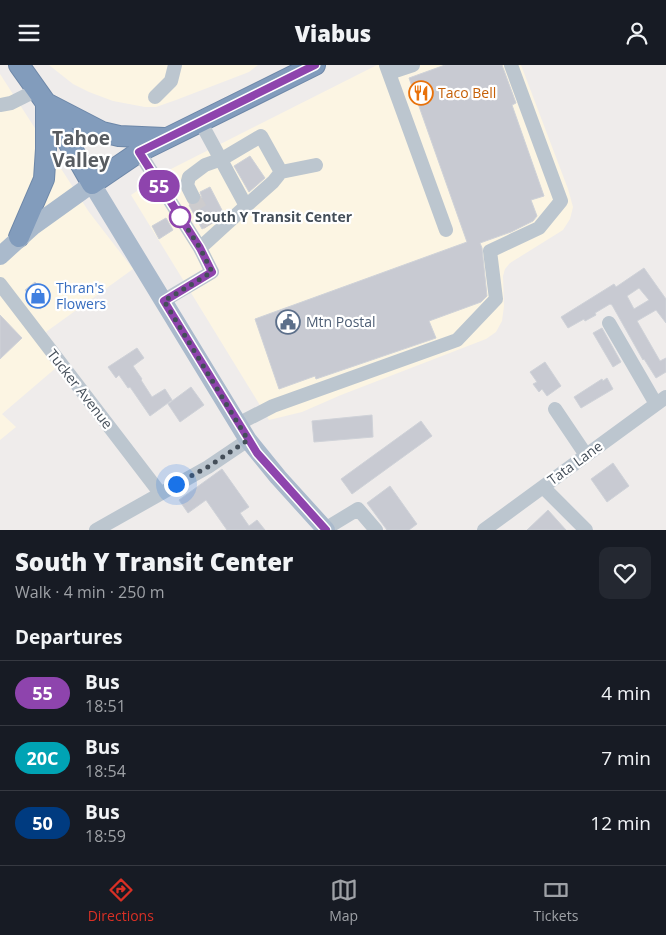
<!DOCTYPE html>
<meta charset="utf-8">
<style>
body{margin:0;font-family:"Open Sans",sans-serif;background:#242831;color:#f1f3f6;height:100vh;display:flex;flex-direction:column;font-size:19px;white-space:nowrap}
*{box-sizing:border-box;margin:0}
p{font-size:16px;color:#9ea1a6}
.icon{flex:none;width:28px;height:28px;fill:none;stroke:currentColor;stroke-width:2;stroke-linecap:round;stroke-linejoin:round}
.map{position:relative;height:465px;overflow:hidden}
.drawer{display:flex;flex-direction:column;background:#171b24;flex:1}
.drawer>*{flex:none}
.badge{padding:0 10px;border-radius:16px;font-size:18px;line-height:32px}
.you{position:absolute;width:25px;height:25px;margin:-12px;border:4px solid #fff;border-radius:50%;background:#1a73e8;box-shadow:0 0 0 8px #1a73e833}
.map>.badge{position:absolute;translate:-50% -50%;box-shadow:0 0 0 2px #fff}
h2{padding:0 15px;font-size:19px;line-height:45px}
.round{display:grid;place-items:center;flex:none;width:52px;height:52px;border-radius:10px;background:#242831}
.overview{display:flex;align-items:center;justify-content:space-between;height:85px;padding:0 15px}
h1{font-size:24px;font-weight:800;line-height:38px}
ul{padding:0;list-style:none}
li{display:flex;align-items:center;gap:15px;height:65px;padding:0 15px;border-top:1px solid #363941}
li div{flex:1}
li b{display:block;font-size:19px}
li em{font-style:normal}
li .badge{min-width:55px;font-weight:700;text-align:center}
header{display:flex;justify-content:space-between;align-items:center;height:65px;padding:0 15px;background:#171b24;font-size:22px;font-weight:800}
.tabs{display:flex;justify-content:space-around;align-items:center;height:70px;border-top:1px solid #363941;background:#171b24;font-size:14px;color:#9ea1a6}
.tabs a{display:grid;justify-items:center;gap:2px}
.tabs .on{color:#d93025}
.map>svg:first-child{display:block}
.commercial{fill:#fcf5e3}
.building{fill:#c8cad2;stroke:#cfd2d8;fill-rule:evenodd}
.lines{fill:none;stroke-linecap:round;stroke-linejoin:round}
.minor-tunnel{stroke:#cdccce;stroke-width:14;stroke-dasharray:14 7;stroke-linecap:butt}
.highway-casing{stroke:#6d87a8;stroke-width:22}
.minor{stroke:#bcc6cf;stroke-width:14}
.major{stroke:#aabacc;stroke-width:18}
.highway{stroke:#829cbc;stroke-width:20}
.line-casing{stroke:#fff;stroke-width:11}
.line{stroke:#8e44ad;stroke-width:8}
.walk{stroke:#444e59;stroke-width:5;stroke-dasharray:0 9}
.stop-dot{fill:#fff;stroke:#8e44ad;stroke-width:2.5}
.labels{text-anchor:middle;stroke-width:4.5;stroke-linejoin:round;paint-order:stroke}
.food-label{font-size:14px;fill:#c56008;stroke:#fff;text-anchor:start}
.stop-label{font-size:14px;font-weight:bold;fill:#444e59;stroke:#fff;text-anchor:start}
.shop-label{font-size:14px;fill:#366cbe;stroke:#fff;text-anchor:start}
.service-label{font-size:14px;fill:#4e5e75;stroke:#fff;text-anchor:start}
.street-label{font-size:14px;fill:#444e59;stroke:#fff}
.district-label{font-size:19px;font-weight:bold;fill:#585c61;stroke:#fff}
</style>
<header><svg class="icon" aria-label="menu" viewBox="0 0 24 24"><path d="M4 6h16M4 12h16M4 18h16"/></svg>Viabus<svg class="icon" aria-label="person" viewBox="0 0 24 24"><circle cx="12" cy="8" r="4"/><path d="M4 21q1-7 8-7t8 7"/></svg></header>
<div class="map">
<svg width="666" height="465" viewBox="0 0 666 465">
<rect width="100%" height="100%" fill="#efeceb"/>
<path class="commercial" d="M 49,0 L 258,0 L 249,7 L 176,35 L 156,42 L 145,42 L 113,36 L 89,27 L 73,19 Z
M 377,0 L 521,0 L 568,124 L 573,142 L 570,154 L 563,165 L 510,198 L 505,204 L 503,211 L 504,241 L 502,256 L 496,267 L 486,274 L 341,330 L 302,347 L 269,355 L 131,130 L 167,106 Z
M 0,9 L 89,147 L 133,204 L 46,267 L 64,296 L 2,349 L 16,362 L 0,375 Z"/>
<path class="building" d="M 445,0 L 502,0 L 516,38 L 512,40 L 544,131 L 531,135 L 537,151 L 533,156 L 511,167 L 480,178 L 482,183 L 487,231 L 481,237 L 429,256 L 436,273 L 316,314 L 315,311 L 279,324 L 255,254 L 467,177 L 409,13 Z
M 250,91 L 265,113 L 249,127 L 234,101 Z
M 210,122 L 224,149 L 216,156 L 202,164 L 189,140 L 197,140 L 202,133 L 200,127 Z
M 166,153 L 173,165 L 159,174 L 152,161 Z
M 644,203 L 666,234 L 666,258 L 656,245 L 637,256 L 660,296 L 666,293 L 666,307 L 656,313 L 644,294 L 643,295 L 612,240 L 610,239 L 595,248 L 596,250 L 585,256 L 584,254 L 568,263 L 561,252 L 614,219 L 616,222 ZM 639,223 L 649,235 L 634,244 L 627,231 Z
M 35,217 L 50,236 L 40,244 L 25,225 Z
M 0,250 L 22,273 L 0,294 Z
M 602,263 L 621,297 L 613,302 L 593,268 Z
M 137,283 L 144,293 L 133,301 L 142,314 L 141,315 L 152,332 L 165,324 L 172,335 L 150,351 L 130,322 L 128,323 L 119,310 L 116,313 L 108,302 Z
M 545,297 L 561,321 L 547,331 L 542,324 L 539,327 L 533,319 L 537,317 L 530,307 Z
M 607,313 L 613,324 L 581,343 L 574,332 L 602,314 L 603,316 Z
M 191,322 L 204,340 L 180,357 L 168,339 Z
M 372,350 L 373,372 L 314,377 L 312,356 Z
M 421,356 L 432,371 L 352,429 L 341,414 Z
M 613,398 L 629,421 L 607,437 L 591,414 Z
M 222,404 L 249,442 L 240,448 L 249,461 L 257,455 L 265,465 L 227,465 L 206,435 L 188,448 L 179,435 Z
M 390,421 L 417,459 L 409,465 L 387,465 L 367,438 Z
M 548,445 L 566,465 L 527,465 Z"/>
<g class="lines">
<path class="minor-tunnel" d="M 193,132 L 210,160"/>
<g class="highway-casing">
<path id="highway" d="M 19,0 L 46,38 L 92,119 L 139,87 L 315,0
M 46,38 L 102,67 L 119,71 L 164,73
M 19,172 L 44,114 L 46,84 L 46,40"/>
</g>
<path class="minor" d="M 386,0 L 446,165
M 389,8 L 413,0
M 155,32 L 171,16 L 175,0
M 0,40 L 11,38 L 37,25
M 139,87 L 200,183 L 212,207 L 163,236
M 281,107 L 316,100
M 193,132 L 187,120 L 189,112 L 205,100 L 222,94 L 261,71 L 281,107 L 273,117 L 246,141 L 200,56
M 200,183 L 246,141
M 0,219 L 160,428
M 609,258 L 656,339
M 555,344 L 586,390
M 238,359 L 273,341 L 457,275 L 496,234 L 490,186 L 539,163 L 561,136 L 511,0
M 543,422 L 586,465
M 325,464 L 358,444 L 376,465
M 96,465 L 208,402 L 248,375
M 484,465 L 666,332"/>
<path class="major" d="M 0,191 L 32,162 L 92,119 L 248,375 L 278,412 L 326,465"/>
<use href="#highway" class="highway"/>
</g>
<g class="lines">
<g class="line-casing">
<path id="line" d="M 315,0 L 139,87 L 200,183 L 212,207 L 164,236 L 257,388 L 326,465"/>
</g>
<use href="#line" class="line"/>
<path class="walk" d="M 176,419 L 208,402 L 248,375 L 164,236 L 212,207 L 200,183 L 180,152"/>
</g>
<defs>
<g id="restaurant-ring" transform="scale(1.25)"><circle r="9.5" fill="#fff" stroke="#e8710a" stroke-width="1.5"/><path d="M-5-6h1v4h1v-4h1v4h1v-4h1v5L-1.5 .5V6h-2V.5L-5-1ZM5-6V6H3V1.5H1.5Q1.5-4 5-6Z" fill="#e8710a"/></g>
<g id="shop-ring" transform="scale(1.25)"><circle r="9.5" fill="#fff" stroke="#3f7fe0" stroke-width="1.5"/><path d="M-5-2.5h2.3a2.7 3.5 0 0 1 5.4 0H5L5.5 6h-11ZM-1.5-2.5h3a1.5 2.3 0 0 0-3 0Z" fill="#3f7fe0"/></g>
<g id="civic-ring" transform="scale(1.25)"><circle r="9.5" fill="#fff" stroke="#5c6f8a" stroke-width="1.5"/><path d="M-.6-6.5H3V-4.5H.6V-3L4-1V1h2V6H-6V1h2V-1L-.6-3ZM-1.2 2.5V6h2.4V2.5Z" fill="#5c6f8a"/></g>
</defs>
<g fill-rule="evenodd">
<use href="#restaurant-ring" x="421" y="28"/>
<use href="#shop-ring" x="38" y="231"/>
<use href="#civic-ring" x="288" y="257"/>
</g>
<circle class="stop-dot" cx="180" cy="152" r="10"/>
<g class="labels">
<g class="food-label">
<text x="438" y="33">Taco Bell</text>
</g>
<g class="stop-label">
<text x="195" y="157">South Y Transit Center</text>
</g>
<g class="shop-label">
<text x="56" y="228">Thran's<tspan x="56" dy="16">Flowers</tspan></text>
</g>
<g class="service-label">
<text x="306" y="262">Mtn Postal</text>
</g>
<g class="street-label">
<text transform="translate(80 324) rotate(52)" y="5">Tucker Avenue</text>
<text transform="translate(575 398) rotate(-36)" y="5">Tata Lane</text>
</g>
<g class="district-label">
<text x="81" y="80">Tahoe<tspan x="81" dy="22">Valley</tspan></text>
</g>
</g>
</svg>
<div class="you" style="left:176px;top:419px"></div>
<b class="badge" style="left:159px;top:121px;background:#8e44ad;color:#fff">55</b>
</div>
<section class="drawer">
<div class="overview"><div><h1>South Y Transit Center</h1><p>Walk · 4 min · 250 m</p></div><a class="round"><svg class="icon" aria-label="heart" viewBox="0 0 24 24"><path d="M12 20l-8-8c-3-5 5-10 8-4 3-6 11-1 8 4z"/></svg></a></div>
<h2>Departures</h2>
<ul>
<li><span class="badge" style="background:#8e44ad;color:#fff">55</span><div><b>Bus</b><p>18:51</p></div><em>4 min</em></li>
<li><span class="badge" style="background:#00a3b4;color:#fff">20C</span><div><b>Bus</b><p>18:54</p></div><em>7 min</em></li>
<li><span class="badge" style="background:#003b80;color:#fff">50</span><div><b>Bus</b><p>18:59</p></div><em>12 min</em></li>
</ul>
</section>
<nav class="tabs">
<a class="on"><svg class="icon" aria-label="directions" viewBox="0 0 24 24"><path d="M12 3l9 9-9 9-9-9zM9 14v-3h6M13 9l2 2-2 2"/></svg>Directions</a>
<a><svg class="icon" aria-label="map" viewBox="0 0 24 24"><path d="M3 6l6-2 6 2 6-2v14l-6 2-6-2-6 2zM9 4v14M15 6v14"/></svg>Map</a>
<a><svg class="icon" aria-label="tickets" viewBox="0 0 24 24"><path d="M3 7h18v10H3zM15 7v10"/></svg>Tickets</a>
</nav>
